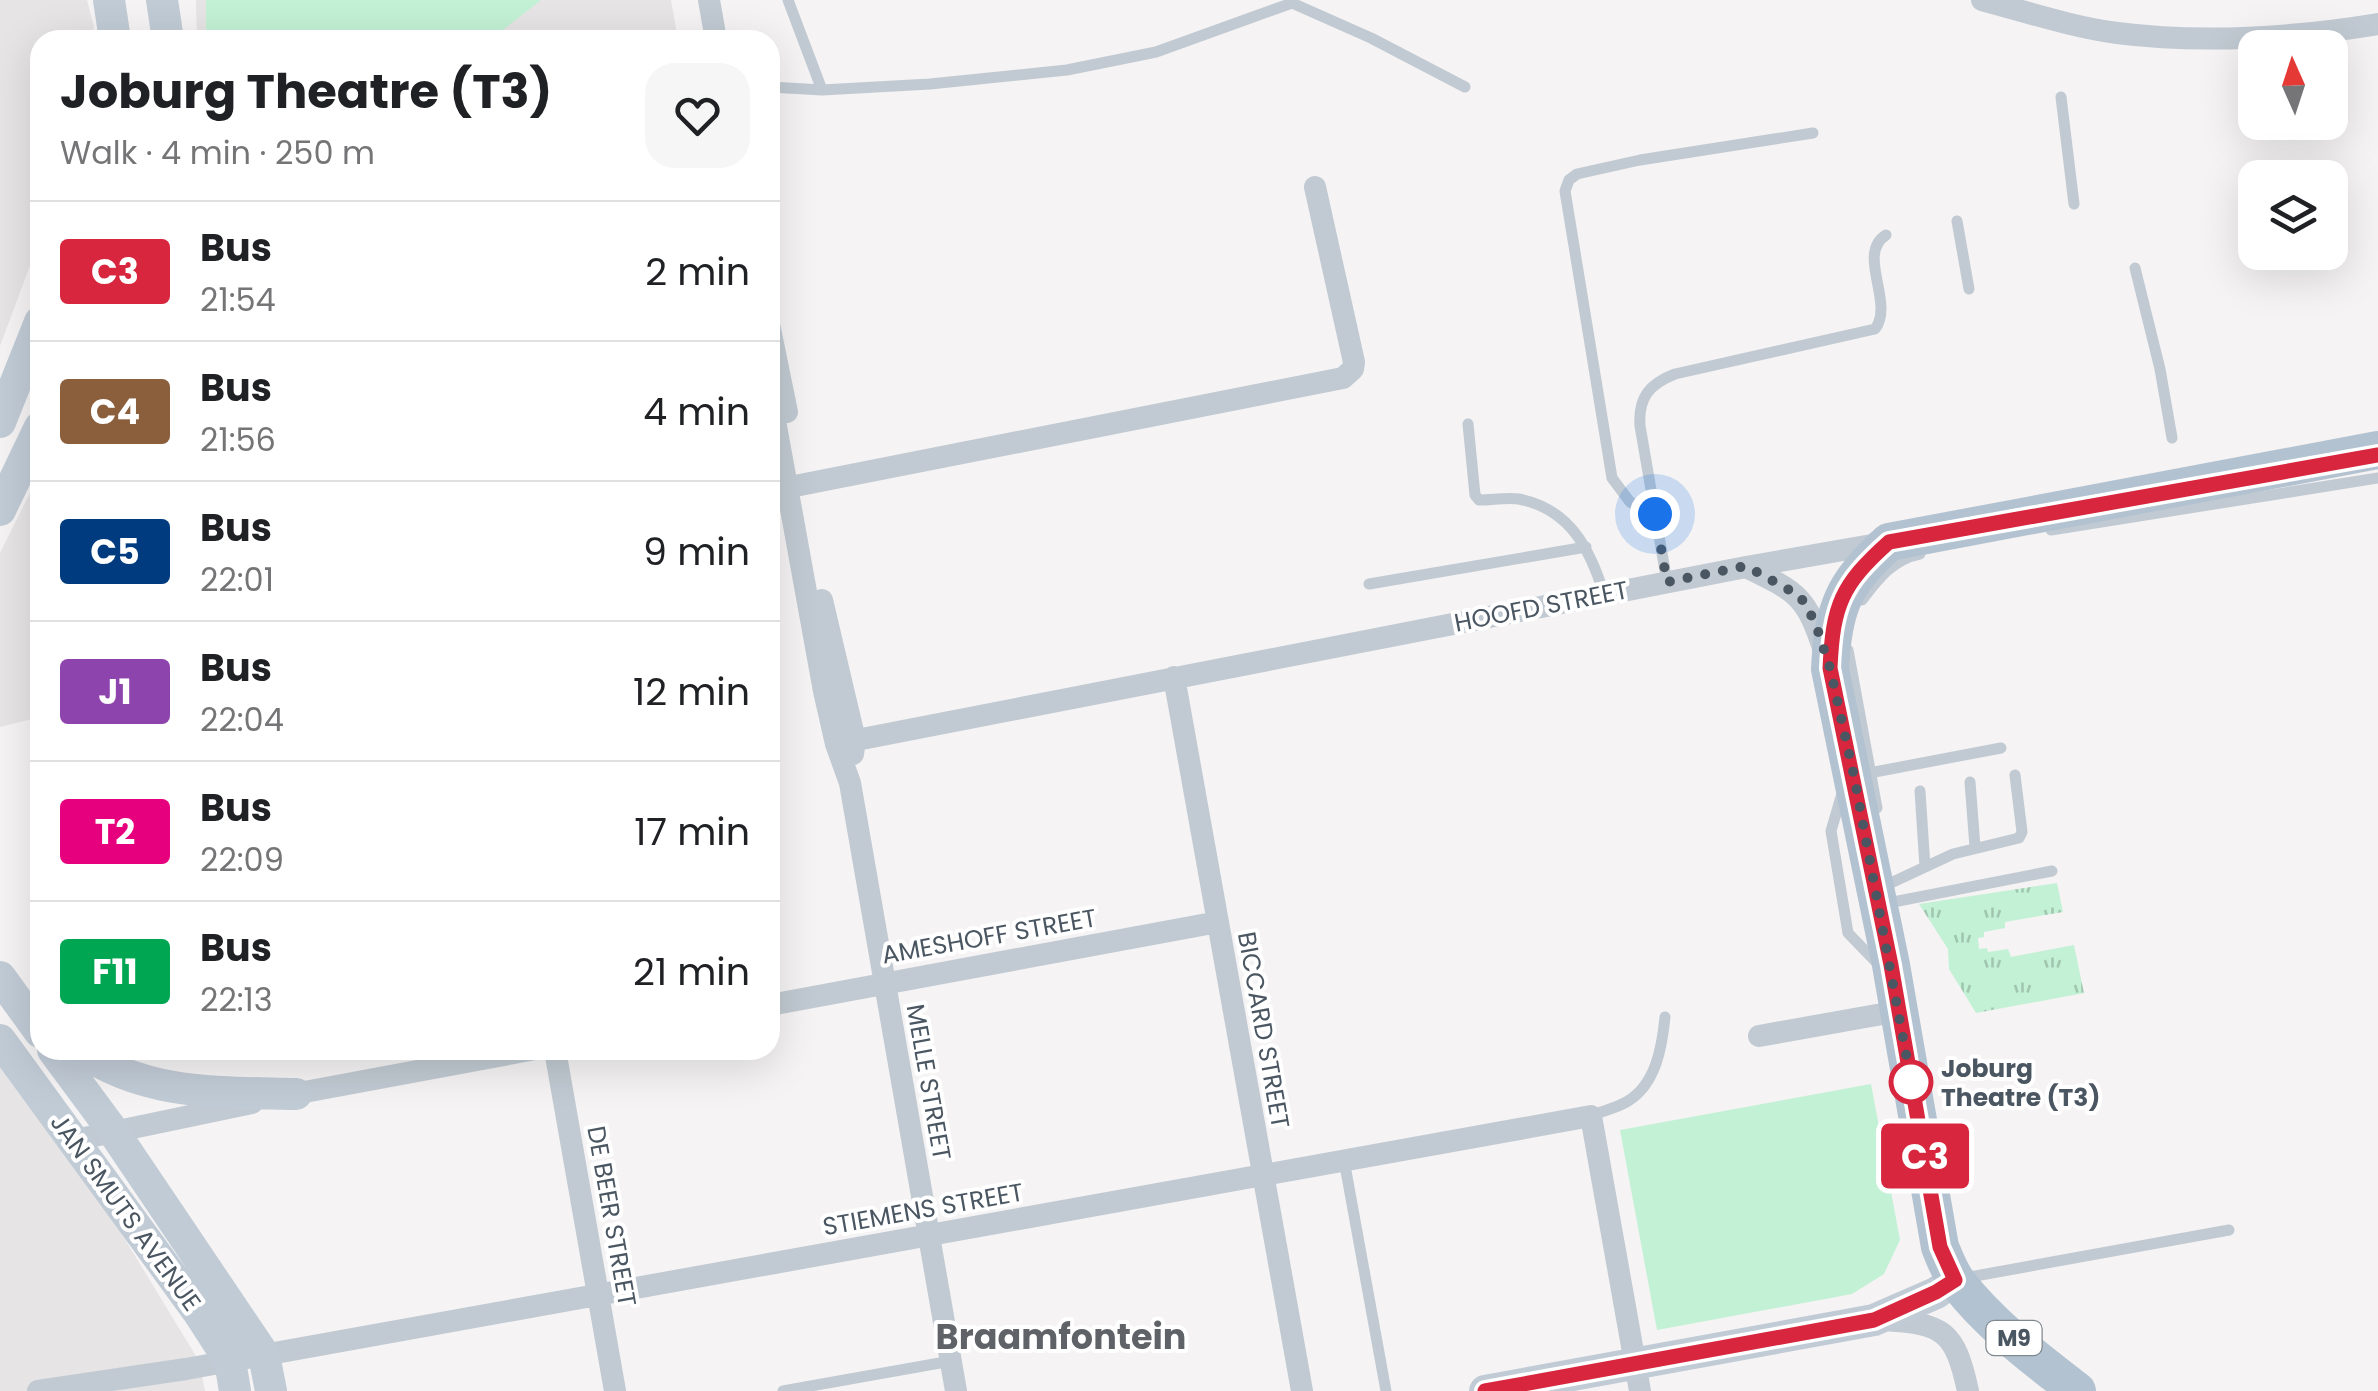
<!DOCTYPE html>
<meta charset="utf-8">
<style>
body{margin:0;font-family:Poppins,sans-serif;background:#f6f6f6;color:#202124;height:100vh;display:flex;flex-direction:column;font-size:38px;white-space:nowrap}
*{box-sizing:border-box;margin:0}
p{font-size:32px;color:#757577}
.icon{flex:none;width:55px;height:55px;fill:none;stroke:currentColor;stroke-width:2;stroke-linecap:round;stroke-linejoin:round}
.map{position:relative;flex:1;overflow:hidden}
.details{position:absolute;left:30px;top:30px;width:750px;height:1030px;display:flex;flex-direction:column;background:#fff;border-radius:30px;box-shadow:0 10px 40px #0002}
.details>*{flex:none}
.badge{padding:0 20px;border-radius:8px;font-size:35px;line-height:65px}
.needle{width:65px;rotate:357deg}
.fabs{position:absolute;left:2238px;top:30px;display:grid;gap:20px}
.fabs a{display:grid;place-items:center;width:110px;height:110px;border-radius:20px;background:#fff;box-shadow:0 10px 40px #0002;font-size:50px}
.you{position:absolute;width:50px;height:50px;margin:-25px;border:8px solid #fff;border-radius:50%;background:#1a73e8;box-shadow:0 0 0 15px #1a73e833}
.map>.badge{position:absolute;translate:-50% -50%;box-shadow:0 0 0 5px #fff}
.round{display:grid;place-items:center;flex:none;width:105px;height:105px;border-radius:30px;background:#f6f6f6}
.headline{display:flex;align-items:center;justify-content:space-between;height:170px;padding:0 30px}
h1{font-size:48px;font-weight:700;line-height:75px}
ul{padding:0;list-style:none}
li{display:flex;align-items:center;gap:30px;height:140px;padding:0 30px;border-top:2px solid #e0e0e0}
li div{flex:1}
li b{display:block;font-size:38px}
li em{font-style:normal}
li .badge{min-width:110px;font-weight:700;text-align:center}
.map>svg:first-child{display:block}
.education{fill:#e6e4e5}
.grass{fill:url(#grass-tufts)}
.park{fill:#c3f1d5}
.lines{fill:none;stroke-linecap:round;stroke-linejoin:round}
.service{stroke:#c1cad2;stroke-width:11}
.minor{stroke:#c1cad2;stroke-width:22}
.secondary{stroke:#c1cbd6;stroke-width:32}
.primary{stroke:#b3c2d1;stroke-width:38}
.line-casing{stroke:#fff;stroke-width:22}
.line{stroke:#d7263d;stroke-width:15}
.walk{stroke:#4a5661;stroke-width:10;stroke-dasharray:0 18}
.stop-dot{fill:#fff;stroke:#d7263d;stroke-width:5}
.labels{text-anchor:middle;stroke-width:8;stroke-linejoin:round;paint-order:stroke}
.shield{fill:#fff;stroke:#808990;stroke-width:2.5}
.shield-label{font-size:22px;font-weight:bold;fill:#4a5661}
.street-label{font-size:25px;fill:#4a5661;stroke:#fff}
.stop-label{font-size:25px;font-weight:bold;fill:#4a5661;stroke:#fff;text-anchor:start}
.district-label{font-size:35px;font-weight:bold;fill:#5f6368;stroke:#fff}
</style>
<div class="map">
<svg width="2378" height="1391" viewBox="0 0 2378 1391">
<defs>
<pattern id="grass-tufts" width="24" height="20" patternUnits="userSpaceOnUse" patternTransform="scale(2.5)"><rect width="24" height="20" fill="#c3f1d5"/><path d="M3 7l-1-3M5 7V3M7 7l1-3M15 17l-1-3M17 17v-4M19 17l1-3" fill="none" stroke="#a0c6b0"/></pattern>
</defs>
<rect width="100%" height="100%" fill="#f5f3f3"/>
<path class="education" d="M 0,0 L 87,0 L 94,27 L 92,40 L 40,40 L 40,239 L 0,346 Z
M 196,0 L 671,0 L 678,40 L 197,40 Z
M 40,473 L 40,717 L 0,727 L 0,553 Z
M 0,1066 L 115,1223 L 199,1361 L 205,1391 L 0,1391 Z"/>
<path class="grass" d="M 2057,883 L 2063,912 L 2005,922 L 2005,928 L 1984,932 L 1984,937 L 1978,938 L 1979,949 L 1987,948 L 1988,952 L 2008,949 L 2011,957 L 2074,945 L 2084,993 L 1976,1013 L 1949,969 L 1948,949 L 1919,904 Z"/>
<path class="park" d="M 206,0 L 541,0 L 490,40 L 206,40 Z
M 1871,1084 L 1900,1240 L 1884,1274 L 1852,1294 L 1657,1330 L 1620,1130 Z"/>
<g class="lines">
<path class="service" d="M 788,0 L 822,90
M 770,87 L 822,90 L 930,84 L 1067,70 L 1156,52 L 1292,3 L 1371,38 L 1465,87
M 2061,97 L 2074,204
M 1957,221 L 1969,289
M 2135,268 L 2160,369 L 2172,438
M 1468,424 L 1475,495 L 1479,500 C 1492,500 1507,497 1519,499 C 1570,509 1590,549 1604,594
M 1655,514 L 1630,502 L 1612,478 L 1565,191 L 1569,180 L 1577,174 L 1640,160 L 1813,133
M 2051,530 L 2378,478
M 1667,582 L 1640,426 C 1638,398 1649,384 1675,374 L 1875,329 C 1895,303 1856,254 1886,235
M 1369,584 L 1586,547
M 1862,600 C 1878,579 1893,559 1920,554
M 1848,650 L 1877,808
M 1864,774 L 2001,748
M 1970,782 L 1975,847
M 1843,790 L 1831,831 L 1848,933 L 1879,965
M 1920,791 L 1925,867
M 1880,888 L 1953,854 L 2019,838 L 2022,832 L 2015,775
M 1883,904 L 2052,871
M 1591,1116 C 1602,1111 1617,1108 1628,1101 C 1656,1084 1662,1047 1665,1017
M 1344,1160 L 1386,1391
M 1964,1278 L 2229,1230
M 783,1391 L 951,1361"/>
<path class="minor" d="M 709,0 L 716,40
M 1982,0 C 2027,12 2072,27 2117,33 C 2204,44 2292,38 2378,24
M 770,329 L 787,412
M 770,393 L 824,691 L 836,744 L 850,783 L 956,1391
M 800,485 L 1343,378 L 1353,369 L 1354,362 L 1315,187
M 1746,567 C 1797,592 1806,595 1824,651
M 822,600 L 855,740 L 853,754
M 1174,677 L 1302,1391
M 836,744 L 1746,567 L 1883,543
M 770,1005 L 1218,922
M 1759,1036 L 1899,1011
M 555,1050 L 615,1391
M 283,1096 L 530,1050
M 75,1140 L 252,1103
M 1882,1320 C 1944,1323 1955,1331 1968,1391
M 38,1391 L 186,1369 L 1591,1116 L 1640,1391"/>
<path class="secondary" d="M 109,0 L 115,40
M 162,0 L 168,40
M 0,422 L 40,322
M 0,510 L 40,427
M 0,977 L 40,1032
M 0,1040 L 199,1313 L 230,1361 L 235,1391
M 53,1050 L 113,1131 L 264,1355 L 271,1391
M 80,1050 C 145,1096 220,1092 296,1094
M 1485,1391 L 1874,1320 L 1936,1293 L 1955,1280"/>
<path class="primary" d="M 2077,1391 C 2036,1359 1990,1325 1958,1283 C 1950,1273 1945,1259 1940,1247 L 1891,965 L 1830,669 C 1833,608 1843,583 1889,542 L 2378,450"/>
</g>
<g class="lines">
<g class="line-casing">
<path id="line" d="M 1485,1391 L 1874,1320 L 1936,1292 L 1955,1280 L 1940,1247 L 1891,965 L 1830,668 C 1833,605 1841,585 1889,542 L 2378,455"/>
</g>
<use href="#line" class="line"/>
<path class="walk" d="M 1655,514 L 1667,582 L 1746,566 L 1800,596 L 1815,622 L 1830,668 L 1854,776 L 1912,1086 L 1911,1082"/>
</g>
<circle class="stop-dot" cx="1911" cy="1082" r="20"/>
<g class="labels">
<rect class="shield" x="1986.5" y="1321" width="55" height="34" rx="8"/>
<g class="shield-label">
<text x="2014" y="1346">M9</text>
</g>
<g class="street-label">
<text transform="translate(1541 606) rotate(-11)" y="9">HOOFD STREET</text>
<text transform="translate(989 936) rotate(-10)" y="9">AMESHOFF STREET</text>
<text transform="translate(1264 1030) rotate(80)" y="9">BICCARD STREET</text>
<text transform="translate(929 1082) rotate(80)" y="9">MELLE STREET</text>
<text transform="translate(923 1209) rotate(-10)" y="9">STIEMENS STREET</text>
<text transform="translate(126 1212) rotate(54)" y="9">JAN SMUTS AVENUE</text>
<text transform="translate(612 1216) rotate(80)" y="9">DE BEER STREET</text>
</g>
<g class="stop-label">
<text x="1941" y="1077">Joburg<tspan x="1941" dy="29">Theatre (T3)</tspan></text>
</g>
<g class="district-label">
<text x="1061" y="1349">Braamfontein</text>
</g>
</g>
</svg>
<div class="fabs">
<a><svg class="needle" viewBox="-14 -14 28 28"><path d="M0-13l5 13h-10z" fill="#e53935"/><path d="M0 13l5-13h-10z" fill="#757577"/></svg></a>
<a><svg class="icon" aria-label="layers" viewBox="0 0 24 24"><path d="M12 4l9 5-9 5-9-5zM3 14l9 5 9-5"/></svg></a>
</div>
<div class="you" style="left:1655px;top:514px"></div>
<b class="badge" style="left:1925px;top:1156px;background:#d7263d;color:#fff">C3</b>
<section class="details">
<div class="headline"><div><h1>Joburg Theatre (T3)</h1><p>Walk · 4 min · 250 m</p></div><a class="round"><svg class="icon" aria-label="heart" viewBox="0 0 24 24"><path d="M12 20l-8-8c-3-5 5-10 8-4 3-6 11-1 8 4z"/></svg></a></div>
<ul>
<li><span class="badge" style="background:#d7263d;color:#fff">C3</span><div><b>Bus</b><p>21:54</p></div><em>2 min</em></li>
<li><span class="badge" style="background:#8b5e3c;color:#fff">C4</span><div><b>Bus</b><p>21:56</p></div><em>4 min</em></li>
<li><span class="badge" style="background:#003b80;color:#fff">C5</span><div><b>Bus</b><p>22:01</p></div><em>9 min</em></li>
<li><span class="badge" style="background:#8e44ad;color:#fff">J1</span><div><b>Bus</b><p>22:04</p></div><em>12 min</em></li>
<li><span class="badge" style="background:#e6007e;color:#fff">T2</span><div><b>Bus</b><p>22:09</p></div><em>17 min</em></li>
<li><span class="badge" style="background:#00a651;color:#fff">F11</span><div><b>Bus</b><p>22:13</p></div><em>21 min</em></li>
</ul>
</section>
</div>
